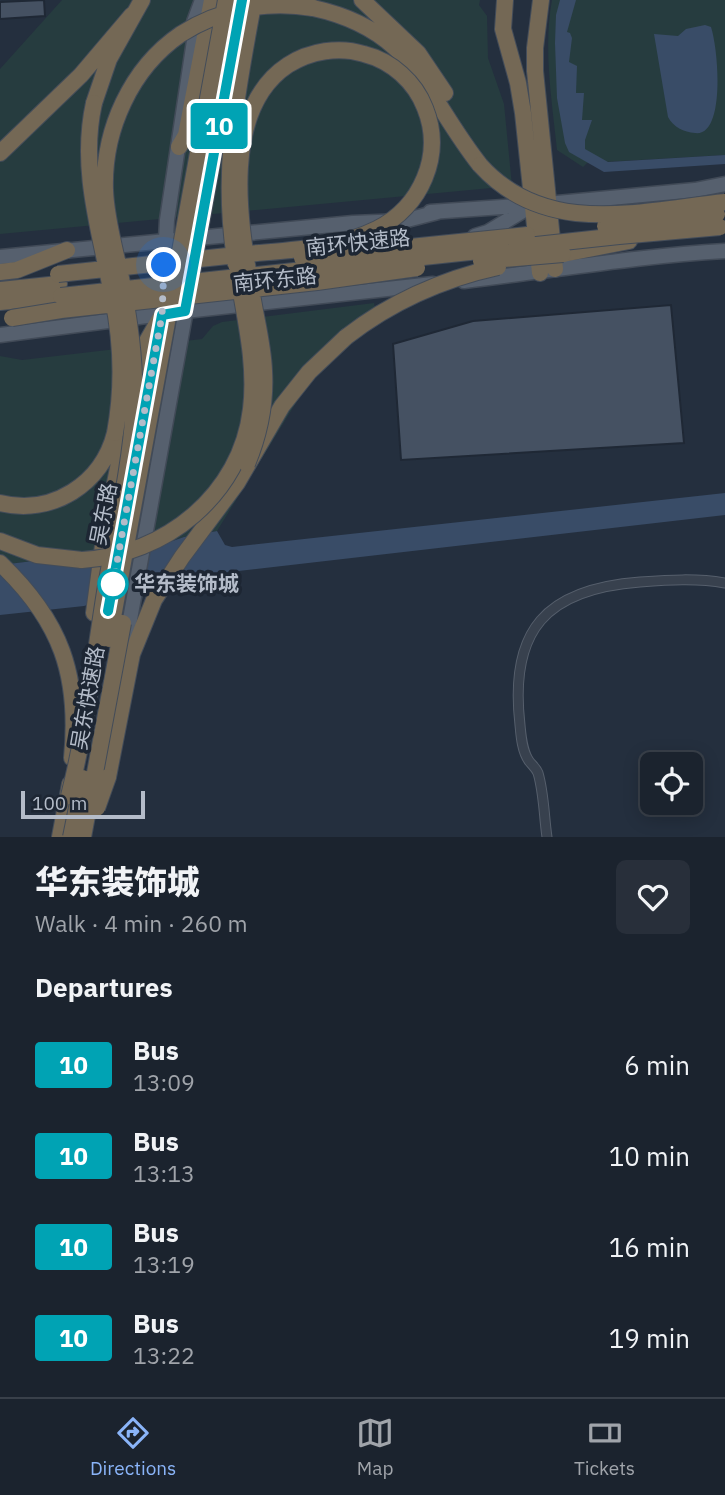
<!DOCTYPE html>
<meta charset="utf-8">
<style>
body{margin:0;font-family:"IBM Plex Sans","Noto Sans SC",sans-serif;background:#282f3a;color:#f1f3f6;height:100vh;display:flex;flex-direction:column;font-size:26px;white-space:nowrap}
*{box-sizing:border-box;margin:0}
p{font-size:23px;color:#a0a4aa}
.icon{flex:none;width:38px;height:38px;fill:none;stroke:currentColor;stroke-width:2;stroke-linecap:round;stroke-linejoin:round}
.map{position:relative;height:837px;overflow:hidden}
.details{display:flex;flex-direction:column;background:#1b232e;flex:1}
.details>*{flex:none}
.badge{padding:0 14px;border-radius:5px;font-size:24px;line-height:46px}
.controls{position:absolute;left:640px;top:752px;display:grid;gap:14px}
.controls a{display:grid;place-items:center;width:63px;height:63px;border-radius:10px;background:#1b232e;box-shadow:0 4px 18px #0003,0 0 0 2px #39404a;font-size:35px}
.scale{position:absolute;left:21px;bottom:18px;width:124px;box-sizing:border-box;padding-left:7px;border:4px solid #b4bcc9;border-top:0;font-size:19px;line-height:24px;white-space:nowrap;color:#b4bcc9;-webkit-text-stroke:5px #1d2633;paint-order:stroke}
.you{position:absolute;width:35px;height:35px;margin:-18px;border:5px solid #fff;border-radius:50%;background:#1a73e8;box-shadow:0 0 0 10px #1a73e833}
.map>.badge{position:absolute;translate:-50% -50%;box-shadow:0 0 0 4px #fff}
h2{padding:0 35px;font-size:26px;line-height:63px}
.round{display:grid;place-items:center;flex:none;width:74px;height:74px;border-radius:10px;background:#282f3a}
.head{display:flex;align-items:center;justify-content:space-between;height:119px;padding:0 35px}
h1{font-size:33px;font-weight:800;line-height:52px}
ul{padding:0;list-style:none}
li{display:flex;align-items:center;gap:21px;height:91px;padding:0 35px}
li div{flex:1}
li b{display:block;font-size:26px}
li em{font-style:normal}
li .badge{min-width:77px;font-weight:700;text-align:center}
.tabs{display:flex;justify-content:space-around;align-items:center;height:98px;border-top:2px solid #39404a;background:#1b232e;font-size:19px;color:#a0a4aa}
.tabs a{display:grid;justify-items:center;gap:4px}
.tabs .selected{color:#8ab4f8}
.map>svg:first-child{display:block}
.green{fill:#263c3f}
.water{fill:#394c67}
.building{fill:#455162;stroke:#1f2835;stroke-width:2}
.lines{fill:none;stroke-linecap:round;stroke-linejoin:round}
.street-casing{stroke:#565f6c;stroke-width:11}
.primary-casing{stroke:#414a57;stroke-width:17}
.highway-casing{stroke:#434c59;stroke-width:18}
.street{stroke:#38414e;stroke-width:9}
.primary{stroke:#56606e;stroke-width:14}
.highway{stroke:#746855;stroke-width:16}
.highway-bridge-casing{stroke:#434c59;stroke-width:18;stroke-linecap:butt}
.highway-bridge{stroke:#746855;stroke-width:16}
.line-casing{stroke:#fff;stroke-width:16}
.line{stroke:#00a3b4;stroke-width:10}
.walk{stroke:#b4bcc9;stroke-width:7;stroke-dasharray:0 12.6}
.stop-dot{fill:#fff;stroke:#00a3b4;stroke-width:3.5}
.labels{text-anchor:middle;stroke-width:7;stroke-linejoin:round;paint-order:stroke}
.street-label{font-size:21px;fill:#b4bcc9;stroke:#1d2633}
.stop-label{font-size:21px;font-weight:bold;fill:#b4bcc9;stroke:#1d2633;text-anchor:start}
</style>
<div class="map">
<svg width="725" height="837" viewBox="0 0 725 837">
<rect width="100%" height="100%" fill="#242f3e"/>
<path class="green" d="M 62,0 L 480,0 L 479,5 L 487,16 L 488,58 L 504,104 L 512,186 L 0,234 L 0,69 Z
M 552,0 L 725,0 L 725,155 L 587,163 L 583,167 L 557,150 C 552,101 543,49 552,0 Z
M 374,303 L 377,322 L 354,339 L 312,377 L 217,531 L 184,537 L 158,546 L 0,565 L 0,356 L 22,360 L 202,339 L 213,326 L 222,322 Z"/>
<path class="water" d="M 560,0 L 576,0 L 567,32 L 570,33 L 572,38 L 569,62 L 577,66 L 576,93 L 584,93 L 582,120 L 592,120 L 585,140 L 585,149 L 608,162 L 725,155 L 725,164 L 604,172 L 569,152 L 565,143 L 557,98 L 555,43 L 556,15 Z
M 705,25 L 711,27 C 719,52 725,137 695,133 C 684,132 673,127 668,117 L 654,34 L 678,36 L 686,29 Z
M 725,493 L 725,515 L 177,578 L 84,606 L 0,615 L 0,565 L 158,546 L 184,537 L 217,531 L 225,545 L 232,547 Z"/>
<path class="building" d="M 44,0 L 45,16 L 0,19 L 0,2 Z
M 671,305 L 684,443 L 401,460 L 393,344 L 473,321 Z"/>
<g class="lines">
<g class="street-casing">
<path id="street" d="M 547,837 C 544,817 544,793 538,773 C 536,768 532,765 529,761 C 522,751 521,736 520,725 C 509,630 546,589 640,582 C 668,580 697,578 725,583"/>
</g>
<g class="primary-casing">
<path id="primary" d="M 430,212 L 547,204 L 695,190 L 725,184
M 475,236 L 488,232 L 531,206
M 0,257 L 353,223 L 403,221 L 438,212
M 464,281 C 551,271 637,256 725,251
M 163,296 L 167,220 L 195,34 L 194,22 L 202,0
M 0,335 L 185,311 L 433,284
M 127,636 L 242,0"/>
</g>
<g class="highway-casing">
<path id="highway" d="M 362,0 L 418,53 L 445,93
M 505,0 L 503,29 L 518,83 L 523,113 L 540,273
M 541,0 L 535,48 L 535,71 L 555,269
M 313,8 C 415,30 424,94 480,165
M 94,103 L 109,59 L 142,0
M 179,147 L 186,135 L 212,0
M 0,153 L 81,75 L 132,15
M 563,254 L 629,241
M 0,272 L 17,270 L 67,250
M 0,290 L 59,284
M 0,302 L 61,296
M 137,379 L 146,343 L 162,315
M 0,503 C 52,516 102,484 115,433
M 0,541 L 37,555 L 82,560
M 0,563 C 61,621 80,675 72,758
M 94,613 L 104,538 L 126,428
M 108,777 L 132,654 L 154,600 L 182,557 L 237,483 L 282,406 L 309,372 L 346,337
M 60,837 L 70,784"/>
</g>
<use href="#street" class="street"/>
<use href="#primary" class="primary"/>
<use href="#highway" class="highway"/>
<g class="highway-bridge-casing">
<path id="highway-bridge" d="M 94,103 C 79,170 101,234 113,299 C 122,343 123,389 115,433
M 480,165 C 546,238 639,211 725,202
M 605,226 L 717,214
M 302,258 L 527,235
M 481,261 L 563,254
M 236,265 C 220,171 237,92 254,0
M 58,274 C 118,268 177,261 237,255 C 283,250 335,250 377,229 C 421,207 444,155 425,108 C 415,82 392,61 364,54 C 339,46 310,51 288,65 C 221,109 239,221 251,288 C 255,316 263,343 264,371 C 266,404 259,435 247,464
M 61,296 L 619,236 L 720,227
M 12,318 L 61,310 L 317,282 L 417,268
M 346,337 C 391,302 443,279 498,267
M 82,560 C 165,555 241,495 251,409 C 256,368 247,327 240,287
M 109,639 L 226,0
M 69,796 C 86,729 94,661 105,592 C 115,532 130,471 134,409 C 136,365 130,321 121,278 C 115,249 106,219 105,190 C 103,130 131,68 181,34 C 220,9 267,0 313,8
M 97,808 L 108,777
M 71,837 L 83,778
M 83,837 L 123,623"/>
</g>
<use href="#highway-bridge" class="highway-bridge"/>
</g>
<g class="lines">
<g class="line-casing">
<path id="line" d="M 108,611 L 162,315 L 185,311 L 242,0"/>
</g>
<use href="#line" class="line"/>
<path class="walk" d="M 113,584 L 162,315 L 164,265"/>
</g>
<circle class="stop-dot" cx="113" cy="584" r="14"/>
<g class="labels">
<g class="street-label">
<text transform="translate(358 243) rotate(-6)" y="7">南环快速路</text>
<text transform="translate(275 280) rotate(-6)" y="7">南环东路</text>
<text transform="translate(104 514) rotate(-79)" y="7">吴东路</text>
<text transform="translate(88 698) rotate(-80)" y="7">吴东快速路</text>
</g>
<g class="stop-label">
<text x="134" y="591">华东装饰城</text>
</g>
</g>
</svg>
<div class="controls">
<a><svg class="icon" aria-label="locate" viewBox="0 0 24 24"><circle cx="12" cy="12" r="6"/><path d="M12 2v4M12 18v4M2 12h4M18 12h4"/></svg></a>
</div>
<div class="scale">100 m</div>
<div class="you" style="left:164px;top:265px"></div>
<b class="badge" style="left:219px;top:126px;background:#00a3b4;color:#fff">10</b>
</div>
<section class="details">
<div class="head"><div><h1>华东装饰城</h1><p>Walk · 4 min · 260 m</p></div><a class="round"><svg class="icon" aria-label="heart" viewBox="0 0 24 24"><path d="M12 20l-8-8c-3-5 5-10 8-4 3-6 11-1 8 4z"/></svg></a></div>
<h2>Departures</h2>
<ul>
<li><span class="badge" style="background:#00a3b4;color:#fff">10</span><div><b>Bus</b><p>13:09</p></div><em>6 min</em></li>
<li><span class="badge" style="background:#00a3b4;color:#fff">10</span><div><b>Bus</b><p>13:13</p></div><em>10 min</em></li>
<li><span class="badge" style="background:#00a3b4;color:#fff">10</span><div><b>Bus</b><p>13:19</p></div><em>16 min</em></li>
<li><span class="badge" style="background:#00a3b4;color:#fff">10</span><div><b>Bus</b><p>13:22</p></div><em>19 min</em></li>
</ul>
</section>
<nav class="tabs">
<a class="selected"><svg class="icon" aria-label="directions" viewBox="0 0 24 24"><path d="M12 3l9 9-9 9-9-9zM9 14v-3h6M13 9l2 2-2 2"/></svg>Directions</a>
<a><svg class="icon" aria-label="map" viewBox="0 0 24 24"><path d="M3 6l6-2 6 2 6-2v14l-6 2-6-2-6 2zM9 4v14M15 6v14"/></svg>Map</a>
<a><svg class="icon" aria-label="tickets" viewBox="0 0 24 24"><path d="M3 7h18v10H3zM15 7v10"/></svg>Tickets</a>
</nav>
